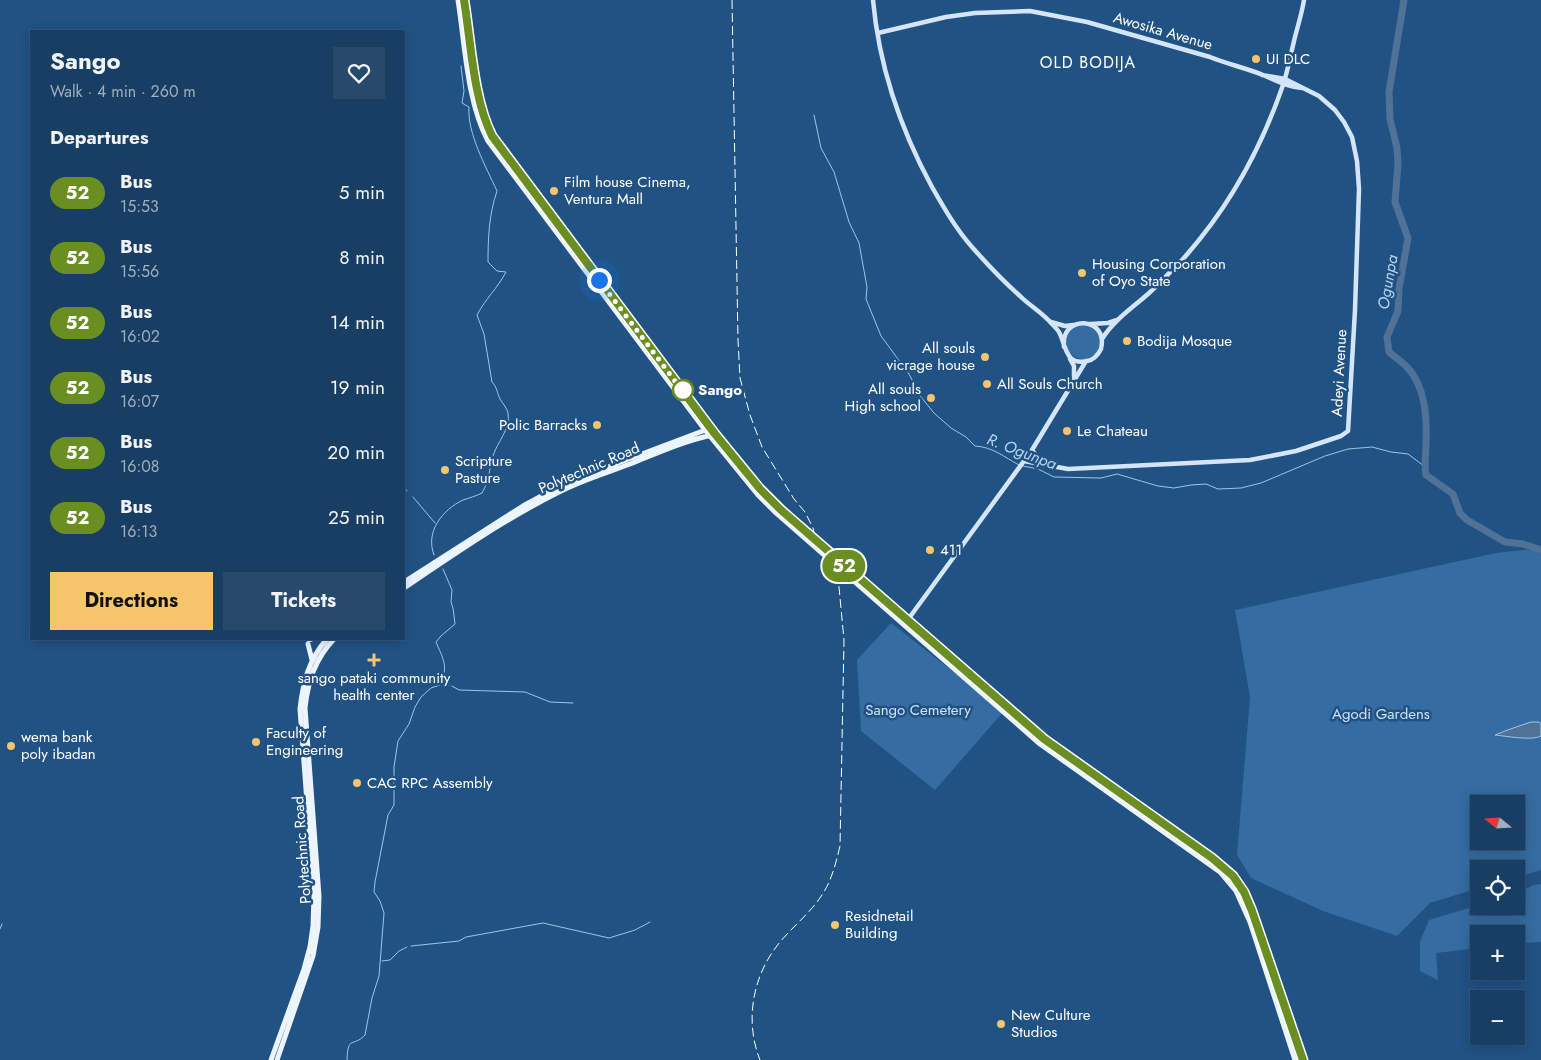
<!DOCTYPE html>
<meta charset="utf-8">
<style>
body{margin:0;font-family:Jost,sans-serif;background:#26496c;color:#f1f3f6;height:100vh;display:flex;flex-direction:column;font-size:19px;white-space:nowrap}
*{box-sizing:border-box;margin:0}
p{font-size:16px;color:#9faebe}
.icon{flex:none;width:28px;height:28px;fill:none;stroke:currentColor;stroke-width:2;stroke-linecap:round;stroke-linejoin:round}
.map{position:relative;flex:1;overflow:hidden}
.side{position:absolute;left:30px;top:30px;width:375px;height:610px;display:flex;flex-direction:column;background:#193e63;border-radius:0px;box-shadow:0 2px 12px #0003,0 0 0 1px #375778}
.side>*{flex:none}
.badge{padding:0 10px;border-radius:16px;font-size:18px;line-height:32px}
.needle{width:32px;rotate:288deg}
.controls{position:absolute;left:1470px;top:795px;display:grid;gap:10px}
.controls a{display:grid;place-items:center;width:55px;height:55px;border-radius:0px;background:#193e63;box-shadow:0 2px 12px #0003,0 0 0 1px #375778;font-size:25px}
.you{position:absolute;width:25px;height:25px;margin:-12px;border:4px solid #fff;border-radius:50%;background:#1a73e8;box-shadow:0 0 0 8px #1a73e833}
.map>.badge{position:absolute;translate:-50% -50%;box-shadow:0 0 0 2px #fff}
h2{padding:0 20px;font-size:19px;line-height:45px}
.round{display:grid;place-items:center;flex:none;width:52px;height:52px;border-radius:0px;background:#26496c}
.overview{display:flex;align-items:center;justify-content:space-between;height:85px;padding:0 20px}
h1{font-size:24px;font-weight:700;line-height:38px}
.cta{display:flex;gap:10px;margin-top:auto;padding:10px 20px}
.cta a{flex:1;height:58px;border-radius:0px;background:#f5c56b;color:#111;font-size:20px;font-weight:700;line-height:58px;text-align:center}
.cta a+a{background:#26496c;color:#f1f3f6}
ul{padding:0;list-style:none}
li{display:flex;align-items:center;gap:15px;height:65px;padding:0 20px}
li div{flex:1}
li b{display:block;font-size:19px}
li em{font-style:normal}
li .badge{min-width:55px;font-weight:700;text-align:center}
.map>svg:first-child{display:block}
.green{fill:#356ca1;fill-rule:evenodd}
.water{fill:#507296;stroke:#9dc5ea}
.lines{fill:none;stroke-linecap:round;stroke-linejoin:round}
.stream{stroke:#9dc5ea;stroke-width:1}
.river{stroke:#507296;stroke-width:7}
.secondary{stroke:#d4e5f7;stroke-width:4.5}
.primary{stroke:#ecf4fe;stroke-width:5}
.rail{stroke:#fff;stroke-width:1;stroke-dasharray:9 4;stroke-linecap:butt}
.line-casing{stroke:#fff;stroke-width:11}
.line{stroke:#6b8e23;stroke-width:8}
.walk{stroke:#fff;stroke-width:5;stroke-dasharray:0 9}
.poi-dot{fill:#f5c56b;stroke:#215284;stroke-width:2}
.stop-dot{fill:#fff;stroke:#6b8e23;stroke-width:2.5}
.labels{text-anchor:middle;stroke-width:5;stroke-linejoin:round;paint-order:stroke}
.street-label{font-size:15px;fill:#fff;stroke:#215284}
.poi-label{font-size:15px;fill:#fff;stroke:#215284;text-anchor:start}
.stop-label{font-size:15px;font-weight:bold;fill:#fff;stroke:#215284;text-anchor:start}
.park-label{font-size:15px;fill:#cde2f7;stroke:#215284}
.neighbourhood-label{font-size:16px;letter-spacing:1px;fill:#fff;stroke:#215284}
.water-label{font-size:16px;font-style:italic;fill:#b5d3f0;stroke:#215284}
</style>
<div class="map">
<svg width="1541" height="1060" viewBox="0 0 1541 1060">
<rect width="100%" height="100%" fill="#215284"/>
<path class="green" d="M1066 342a17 17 0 1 1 34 0a17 17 0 1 1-34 0Z
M 1541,548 L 1541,870 L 1516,878 L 1516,869 L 1479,869 L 1479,888 L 1430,903 L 1397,936 L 1323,911 L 1251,878 L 1237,855 L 1250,697 L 1235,610 L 1496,553 ZM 1479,804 L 1516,804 L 1516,841 L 1479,841 Z
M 891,623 L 1004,711 L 935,790 L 861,731 L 857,660 Z
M 1541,884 L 1541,942 L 1516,944 L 1516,934 L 1479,934 L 1479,948 L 1436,953 L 1438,980 L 1420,971 L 1420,941 L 1429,920 L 1479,905 L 1479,906 L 1516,906 L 1516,893 L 1534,885 Z"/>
<path class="water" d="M 1531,722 L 1539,722 L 1541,724 L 1541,736 C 1533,741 1505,736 1495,735 C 1507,730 1519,726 1531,722 Z"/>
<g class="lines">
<path class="stream" d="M 814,115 L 821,148 L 834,172 L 849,222 L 859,243 L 867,287 L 866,299 L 881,336 L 909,374 L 921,397 L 934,413 L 951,428 L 966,437 L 975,446 C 993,447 1004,457 1019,465
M 1023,466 L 1038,469 L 1054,477 L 1101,478 L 1117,474 L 1158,486 L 1174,488 L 1191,485 L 1206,484 L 1218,489 L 1241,488 L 1261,483 L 1325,456 L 1348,449 L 1372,447 L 1391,452 L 1408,454 L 1424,466
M 404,487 L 407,491
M 413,497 L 435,523
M 434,555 C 425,532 442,510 463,500 C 469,498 476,496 482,493 C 491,477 488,472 493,456 C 497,442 511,429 508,413 C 507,408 503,404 500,399 C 497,393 497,387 492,382 L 484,334 L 477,315 C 486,298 497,289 506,272 L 497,271 L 488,262 C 488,238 489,214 497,191 C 486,167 467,133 469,107 L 462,103 L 464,91 L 461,66
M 443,682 L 449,685
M 452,686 L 459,690 L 525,692 L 550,702 L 573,703
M 0,929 L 2,924
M 411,946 L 459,941 L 466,937 L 543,923 L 609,938 L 635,930 L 650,922
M 382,961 L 390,960 L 399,951 L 407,947
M 347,1060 C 348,1034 353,1048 365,1035 L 372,998 L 379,976 L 384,913 L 380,901 L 374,892 L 375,882 L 388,815 L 394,805 L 394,767 L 398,741 L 409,724 L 415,707 L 421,697 L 431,688 L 440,685 C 449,666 443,659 436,642 L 441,636 L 455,624 L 453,608 L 451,602 L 452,590 L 443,569"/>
<path class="river" d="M 1404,0 L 1389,92 L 1390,119 L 1397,148 L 1398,164 L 1395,202 L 1408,238 L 1399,289 L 1398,311 L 1387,337 L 1389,352 C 1395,357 1402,362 1407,367 C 1426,387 1427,419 1426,445 C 1426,456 1424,465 1426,475 L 1453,494 L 1460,513 L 1467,520 L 1505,542 L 1523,544 L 1541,550"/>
<path class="secondary" d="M 873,0 C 879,66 901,130 932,187 C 944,208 956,229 972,247 C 987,264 1003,281 1020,296 C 1030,306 1043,313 1052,324 C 1054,326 1057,329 1059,332 C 1066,345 1065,366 1087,361 C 1094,360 1098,355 1101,349 C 1109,316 1060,314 1064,347
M 878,33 L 946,17 L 975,13 L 1030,11 L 1087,22 L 1210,57 C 1227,64 1246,68 1263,75 C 1277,81 1287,87 1302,88
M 1051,322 L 1065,326 L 1073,325
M 1090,324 L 1108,323 L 1117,320
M 1102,339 C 1113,321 1132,308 1148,294 C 1160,283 1171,271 1183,259 C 1228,209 1261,149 1283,85 C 1288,70 1291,53 1295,37 C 1298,25 1302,13 1304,0
M 1070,359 L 1074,366 L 1074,380
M 1032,450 L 1042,463
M 1024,461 L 1068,469 L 1250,460 L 1296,451 L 1341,436 L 1348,431 L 1355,310 L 1359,189 L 1357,161 L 1352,137 L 1344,122 L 1335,110 L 1319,96 L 1285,79 L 1262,75
M 904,625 L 1032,450 L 1086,361"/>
<path class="primary" d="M 458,0 C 465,45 467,102 488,141 L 705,430 L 758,495 L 774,511 L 1040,744 L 1220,872 L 1236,891 L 1250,922 L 1295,1060
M 465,0 L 481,106 L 486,125 L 503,153 L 715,434 L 760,489 L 781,510 L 1044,739 L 1191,842 L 1233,876 L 1249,901 L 1303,1060
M 404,582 L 523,506 L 558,487 L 589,474 L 708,429
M 404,588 C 454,554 505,519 559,492 C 582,480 606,473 630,464 C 657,453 684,441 712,435
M 309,640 L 312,639
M 308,644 L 312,660
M 271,1060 L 304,969 L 310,947 L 313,926 L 314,896 L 300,709 C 303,682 309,659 327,639
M 277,1060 L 313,956 L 318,927 L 319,896 L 305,708 C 308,681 315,659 334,639"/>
<path class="rail" d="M 732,0 L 738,340 L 740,378 L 750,415 L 762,447 L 794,499 L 805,512 L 813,528 L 816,541 L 829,559 L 839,587 L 844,640 L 840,846 C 836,862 833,876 825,890 C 814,910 795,924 780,942 C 753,974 744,1020 760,1060"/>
</g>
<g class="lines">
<g class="line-casing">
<path id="line" d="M 464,0 C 471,42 473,98 492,136 L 715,434 L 760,489 L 781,510 L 1044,739 L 1212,858 L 1233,876 L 1244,892 L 1252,911 L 1303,1060"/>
</g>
<use href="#line" class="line"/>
<path class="walk" d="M 599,280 L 684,393 L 683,390"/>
</g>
<g class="poi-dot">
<circle cx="1256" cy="59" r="5"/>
<circle cx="554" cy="191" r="5"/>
<circle cx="1082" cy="273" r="5"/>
<circle cx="1127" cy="341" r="5"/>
<circle cx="985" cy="357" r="5"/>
<circle cx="987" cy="384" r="5"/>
<circle cx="931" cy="398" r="5"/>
<circle cx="597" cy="425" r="5"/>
<circle cx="1067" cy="431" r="5"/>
<circle cx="445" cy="470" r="5"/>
<circle cx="930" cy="550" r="5"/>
<path d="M371.5 652.5h5v5h5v5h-5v5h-5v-5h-5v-5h5z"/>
<circle cx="256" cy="742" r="5"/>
<circle cx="11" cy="746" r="5"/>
<circle cx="357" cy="783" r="5"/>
<circle cx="835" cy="925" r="5"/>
<circle cx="1001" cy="1024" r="5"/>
</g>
<circle class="stop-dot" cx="683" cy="390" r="10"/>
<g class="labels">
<g class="street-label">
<text transform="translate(1163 31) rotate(16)" y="5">Awosika Avenue</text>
<text transform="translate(1339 373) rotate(-87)" y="5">Adeyi Avenue</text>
<text transform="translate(589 468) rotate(-23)" y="5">Polytechnic Road</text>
<text transform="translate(302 850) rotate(-94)" y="5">Polytechnic Road</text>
</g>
<g class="poi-label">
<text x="1266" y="64">UI DLC</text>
<text x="564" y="187">Film house Cinema,<tspan x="564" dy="17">Ventura Mall</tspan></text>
<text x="1092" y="269">Housing Corporation<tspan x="1092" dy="17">of Oyo State</tspan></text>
<text x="1137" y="346">Bodija Mosque</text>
<text x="975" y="353" text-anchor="end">All souls<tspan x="975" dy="17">vicrage house</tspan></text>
<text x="997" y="389">All Souls Church</text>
<text x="921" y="394" text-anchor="end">All souls<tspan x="921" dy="17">High school</tspan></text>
<text x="587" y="430" text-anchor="end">Polic Barracks</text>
<text x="1077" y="436">Le Chateau</text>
<text x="455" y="466">Scripture<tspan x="455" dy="17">Pasture</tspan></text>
<text x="940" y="555">411</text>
<text x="374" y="683" text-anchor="middle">sango pataki community<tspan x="374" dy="17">health center</tspan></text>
<text x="266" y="738">Faculty of<tspan x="266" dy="17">Engineering</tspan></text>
<text x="21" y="742">wema bank<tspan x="21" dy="17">poly ibadan</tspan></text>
<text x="367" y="788">CAC RPC Assembly</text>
<text x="845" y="921">Residnetail<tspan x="845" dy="17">Building</tspan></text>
<text x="1011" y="1020">New Culture<tspan x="1011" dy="17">Studios</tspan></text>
</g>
<g class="stop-label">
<text x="698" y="395">Sango</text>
</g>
<g class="park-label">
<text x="918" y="715">Sango Cemetery</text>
<text x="1381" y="719">Agodi Gardens</text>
</g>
<g class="neighbourhood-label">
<text x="1088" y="68">OLD BODIJA</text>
</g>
<g class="water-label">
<text transform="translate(1387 282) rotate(-80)" y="6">Ogunpa</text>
<text transform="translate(1022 451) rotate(21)" y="6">R. Ogunpa</text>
</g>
</g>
</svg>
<div class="controls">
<a><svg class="needle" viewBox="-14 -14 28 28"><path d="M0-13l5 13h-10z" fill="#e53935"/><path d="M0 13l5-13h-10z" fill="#9faebe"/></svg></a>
<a><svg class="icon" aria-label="locate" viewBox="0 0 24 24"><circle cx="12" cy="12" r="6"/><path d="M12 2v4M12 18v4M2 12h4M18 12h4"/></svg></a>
<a>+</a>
<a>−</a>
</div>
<div class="you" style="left:599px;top:280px"></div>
<b class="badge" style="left:844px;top:566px;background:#6b8e23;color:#fff">52</b>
<section class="side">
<div class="overview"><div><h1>Sango</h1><p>Walk · 4 min · 260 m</p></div><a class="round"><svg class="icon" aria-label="heart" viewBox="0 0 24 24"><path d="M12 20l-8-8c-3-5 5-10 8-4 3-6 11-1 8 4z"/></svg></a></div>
<h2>Departures</h2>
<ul>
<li><span class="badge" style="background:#6b8e23;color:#fff">52</span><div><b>Bus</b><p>15:53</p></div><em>5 min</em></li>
<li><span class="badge" style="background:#6b8e23;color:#fff">52</span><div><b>Bus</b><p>15:56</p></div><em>8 min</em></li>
<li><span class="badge" style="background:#6b8e23;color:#fff">52</span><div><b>Bus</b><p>16:02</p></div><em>14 min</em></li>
<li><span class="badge" style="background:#6b8e23;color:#fff">52</span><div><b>Bus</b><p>16:07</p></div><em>19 min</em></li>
<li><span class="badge" style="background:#6b8e23;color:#fff">52</span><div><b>Bus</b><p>16:08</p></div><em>20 min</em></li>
<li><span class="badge" style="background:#6b8e23;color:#fff">52</span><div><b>Bus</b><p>16:13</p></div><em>25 min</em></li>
</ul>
<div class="cta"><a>Directions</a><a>Tickets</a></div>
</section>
</div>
